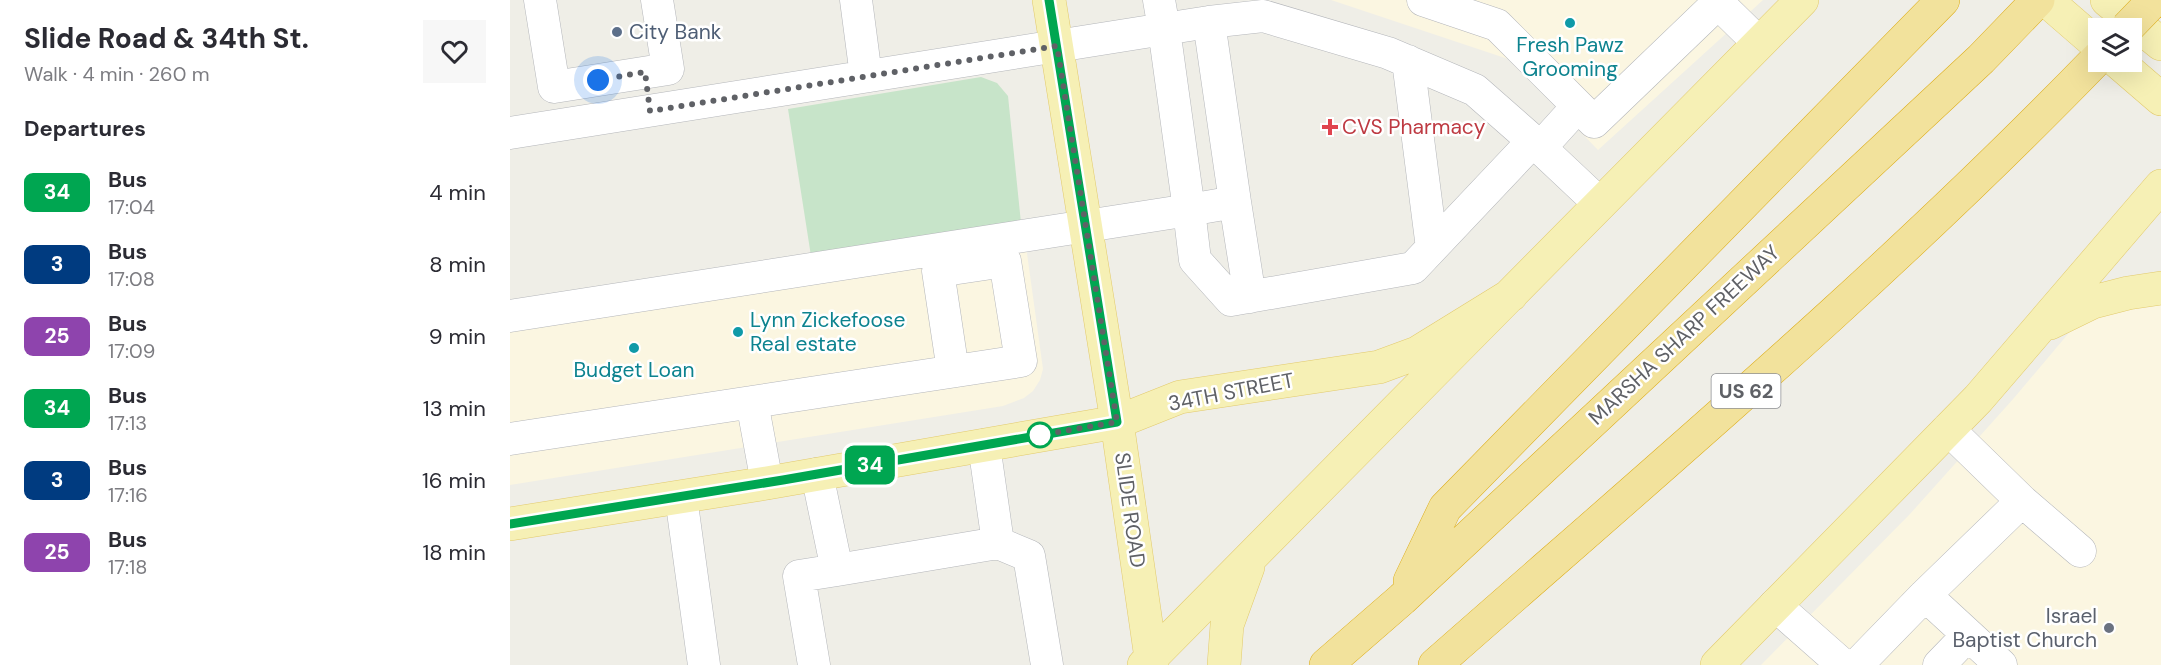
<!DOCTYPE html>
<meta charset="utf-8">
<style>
body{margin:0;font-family:"DM Sans",sans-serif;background:#f7f7f7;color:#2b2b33;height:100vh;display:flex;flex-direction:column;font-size:22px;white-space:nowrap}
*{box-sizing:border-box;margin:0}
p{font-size:20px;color:#7c7c81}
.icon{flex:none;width:33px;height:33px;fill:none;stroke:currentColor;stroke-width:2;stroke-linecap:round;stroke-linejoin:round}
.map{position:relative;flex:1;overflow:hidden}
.side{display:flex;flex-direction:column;background:#fff;width:510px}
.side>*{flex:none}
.badge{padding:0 12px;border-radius:9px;font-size:21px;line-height:39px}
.buttons{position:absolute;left:1578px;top:18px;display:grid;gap:12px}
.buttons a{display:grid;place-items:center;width:54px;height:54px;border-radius:0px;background:#fff;box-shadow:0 6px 24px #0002;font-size:30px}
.you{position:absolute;width:30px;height:30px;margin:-15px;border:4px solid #fff;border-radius:50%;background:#1a73e8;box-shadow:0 0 0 9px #1a73e833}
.map>.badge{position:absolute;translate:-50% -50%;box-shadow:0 0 0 3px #fff}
h2{padding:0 24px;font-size:22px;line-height:54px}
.round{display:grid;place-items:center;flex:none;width:63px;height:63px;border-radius:0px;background:#f7f7f7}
.head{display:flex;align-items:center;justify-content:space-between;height:102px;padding:0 24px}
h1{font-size:28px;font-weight:700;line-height:45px}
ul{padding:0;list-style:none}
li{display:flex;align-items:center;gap:18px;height:72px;padding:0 24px}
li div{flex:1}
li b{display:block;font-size:22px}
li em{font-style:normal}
li .badge{min-width:66px;font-weight:700;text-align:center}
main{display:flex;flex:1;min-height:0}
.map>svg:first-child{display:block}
.commercial{fill:#fbf6e1}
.green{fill:#c7e4c9}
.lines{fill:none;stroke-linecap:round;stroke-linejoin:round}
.minor-casing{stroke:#b4b6ba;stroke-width:33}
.major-casing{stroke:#e2ca6d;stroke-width:34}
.highway-casing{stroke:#ddad1a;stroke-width:34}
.minor{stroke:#fff;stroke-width:32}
.major{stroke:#f6f0b5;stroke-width:33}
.highway{stroke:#f2e29c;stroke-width:33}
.highway-bridge-casing{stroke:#ddad1a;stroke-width:34;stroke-linecap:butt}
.highway-bridge{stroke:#f2e29c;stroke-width:33}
.line-casing{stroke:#fff;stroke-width:14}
.line{stroke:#00a651;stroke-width:9}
.walk{stroke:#5f6166;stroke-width:6;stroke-dasharray:0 10.8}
.culture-dot{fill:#0f9aa8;stroke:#fff;stroke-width:2}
.service-dot{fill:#5c6f8a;stroke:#fff;stroke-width:2}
.health-dot{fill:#e0444e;stroke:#fff;stroke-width:2}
.stop-dot{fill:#fff;stroke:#00a651;stroke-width:3}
.worship-dot{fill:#6b7280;stroke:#fff;stroke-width:2}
.labels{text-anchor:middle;stroke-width:5;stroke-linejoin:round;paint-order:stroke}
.shield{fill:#fff;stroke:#8f9094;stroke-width:1.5}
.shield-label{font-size:20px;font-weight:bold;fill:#5f6166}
.service-label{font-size:21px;fill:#4e5e75;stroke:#fff;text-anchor:start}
.culture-label{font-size:21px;fill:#0d838f;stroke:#fff}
.health-label{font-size:21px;fill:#be3a42;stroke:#fff;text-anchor:start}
.street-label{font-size:21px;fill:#5f6166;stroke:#fff}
.worship-label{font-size:21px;fill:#5b616d;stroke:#fff;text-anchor:end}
</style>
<main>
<section class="side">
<div class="head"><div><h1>Slide Road &amp; 34th St.</h1><p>Walk · 4 min · 260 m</p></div><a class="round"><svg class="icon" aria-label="heart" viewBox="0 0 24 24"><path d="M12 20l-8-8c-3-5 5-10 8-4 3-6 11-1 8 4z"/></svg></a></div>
<h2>Departures</h2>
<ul>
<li><span class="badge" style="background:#00a651;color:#fff">34</span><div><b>Bus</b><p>17:04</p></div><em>4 min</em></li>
<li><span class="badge" style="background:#003b80;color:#fff">3</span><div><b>Bus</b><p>17:08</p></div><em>8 min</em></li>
<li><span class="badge" style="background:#8e44ad;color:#fff">25</span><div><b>Bus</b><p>17:09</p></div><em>9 min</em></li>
<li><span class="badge" style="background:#00a651;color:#fff">34</span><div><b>Bus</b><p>17:13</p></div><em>13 min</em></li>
<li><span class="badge" style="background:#003b80;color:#fff">3</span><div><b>Bus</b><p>17:16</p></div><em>16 min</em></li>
<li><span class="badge" style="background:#8e44ad;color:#fff">25</span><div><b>Bus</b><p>17:18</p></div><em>18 min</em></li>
</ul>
</section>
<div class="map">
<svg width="1651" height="665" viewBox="0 0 1651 665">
<rect width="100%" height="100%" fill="#efeee7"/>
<path class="commercial" d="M 821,0 L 1253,0 L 1088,150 L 1001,60 Z
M 515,239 L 533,369 L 530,380 L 523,391 L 514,398 L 493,406 L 0,485 L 0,322 Z
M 1651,302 L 1651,665 L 1251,665 L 1400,514 L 1504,398 L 1563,328 L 1575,319 Z"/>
<path class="green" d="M 471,77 L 487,83 L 498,96 L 511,223 L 301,256 L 278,109 Z"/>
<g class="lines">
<g class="minor-casing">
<path id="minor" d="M 30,0 L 44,87 L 158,69 L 147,0
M 346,0 L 356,76
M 913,0 L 987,25 L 1084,122 L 1211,0
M 1205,0 L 1249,43
M 699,22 L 753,16 L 878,53 L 965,90 L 1023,141
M 898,61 L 922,248
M 0,133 L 654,29 L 649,0
M 1030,148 L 1068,106
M 725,202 L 740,297
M 0,316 L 679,210 L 654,29 L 699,22 L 725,202 L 679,210 L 685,260 L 721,300 L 903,268 L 1023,141 L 1090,204
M 242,402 L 257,483
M 1438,429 L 1512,501
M 0,439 L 511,361 L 495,261 L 428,271 L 443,371
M 307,474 L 327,570 L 488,543 L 474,445
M 171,497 L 194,665
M 488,543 L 519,556 L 537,665
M 1415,595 L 1491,665
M 1265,605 L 1333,665
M 304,665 L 289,576 L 327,570
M 1347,665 L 1415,595 L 1512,501 L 1570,551
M 1429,665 L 1458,635"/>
</g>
<g class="major-casing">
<path id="major" d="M 539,0 L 607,422 L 642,665
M 1536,0 L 1588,45
M 1597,0 L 1651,44
M 1608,62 L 1651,99
M 1540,323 L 1583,302 L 1618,293 L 1651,288
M 0,524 L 257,483 L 607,422 L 670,397 L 869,367 L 907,353 L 1001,295
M 634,665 L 1292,0
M 714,665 L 717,625 L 738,567
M 1207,665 L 1468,399 L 1651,186"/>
</g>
<g class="highway-casing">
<path id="highway" d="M 900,581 L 935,508 L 1433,0
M 816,665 L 892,599 L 1471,59 L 1528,0
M 925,665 C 1150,467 1380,273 1588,58"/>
</g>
<use href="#minor" class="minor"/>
<use href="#major" class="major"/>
<use href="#highway" class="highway"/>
<g class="highway-bridge-casing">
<path id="highway-bridge" d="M 1617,28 L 1644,0"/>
</g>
<use href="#highway-bridge" class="highway-bridge"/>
</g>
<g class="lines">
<g class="line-casing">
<path id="line" d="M 0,524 L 273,480 L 607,422 L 539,0"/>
</g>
<use href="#line" class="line"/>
<path class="walk" d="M 88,80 L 135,72 L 140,111 L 547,46 L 607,422 L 530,435"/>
</g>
<g class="culture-dot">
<circle cx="1060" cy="23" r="6"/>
<circle cx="228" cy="332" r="6"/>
<circle cx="124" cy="348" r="6"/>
</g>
<circle class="service-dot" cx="107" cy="32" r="6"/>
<path class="health-dot" d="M817 118h6v6h6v6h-6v6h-6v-6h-6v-6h6z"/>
<circle class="stop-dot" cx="530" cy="435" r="12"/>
<circle class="worship-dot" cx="1599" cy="628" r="6"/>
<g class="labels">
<rect class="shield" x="1201.5" y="374" width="69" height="34" rx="4.5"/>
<g class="shield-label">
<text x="1236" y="398">US 62</text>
</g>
<g class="service-label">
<text x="119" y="39">City Bank</text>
</g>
<g class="culture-label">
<text x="1060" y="52">Fresh Pawz<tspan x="1060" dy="24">Grooming</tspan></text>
<text x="240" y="327" text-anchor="start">Lynn Zickefoose<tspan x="240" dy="24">Real estate</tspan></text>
<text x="124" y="377">Budget Loan</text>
</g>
<g class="health-label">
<text x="832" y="134">CVS Pharmacy</text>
</g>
<g class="street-label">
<text transform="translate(1174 335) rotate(-43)" y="7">MARSHA SHARP FREEWAY</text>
<text transform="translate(721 392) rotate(-11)" y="7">34TH STREET</text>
<text transform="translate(620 510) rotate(82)" y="7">SLIDE ROAD</text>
</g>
<g class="worship-label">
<text x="1587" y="623">Israel<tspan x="1587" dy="24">Baptist Church</tspan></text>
</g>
</g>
</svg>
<div class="buttons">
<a><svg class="icon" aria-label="layers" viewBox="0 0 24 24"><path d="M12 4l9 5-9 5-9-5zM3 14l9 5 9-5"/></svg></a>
</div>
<div class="you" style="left:88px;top:80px"></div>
<b class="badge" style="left:360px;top:465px;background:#00a651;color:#fff">34</b>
</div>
</main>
